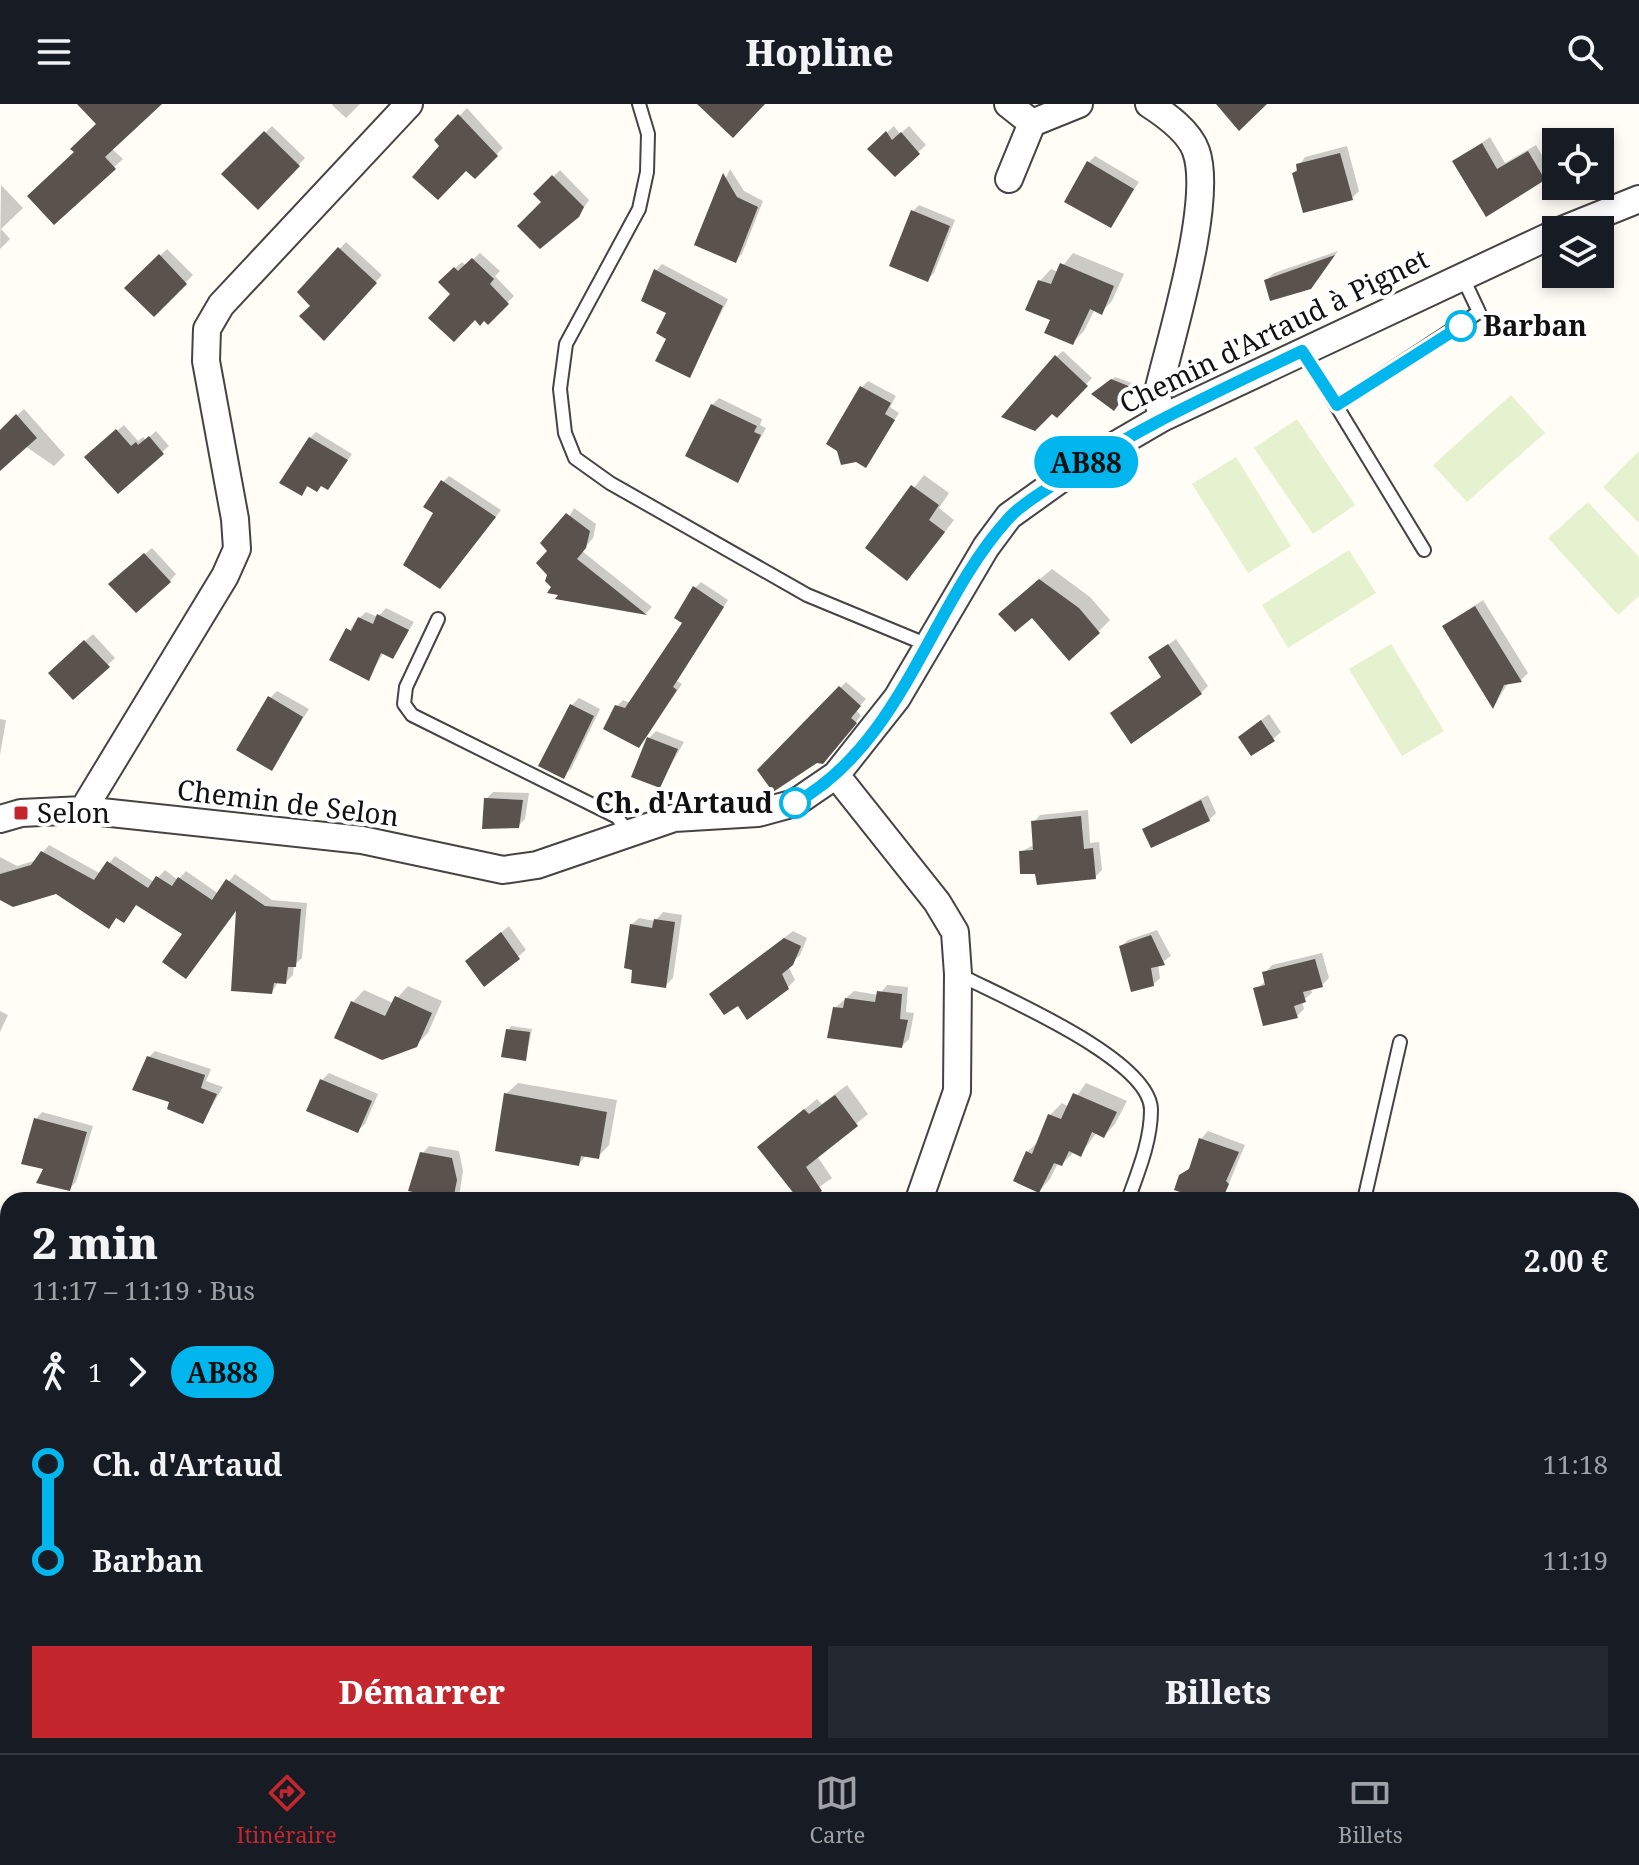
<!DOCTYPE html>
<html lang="fr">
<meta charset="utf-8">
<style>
body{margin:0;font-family:"Noto Serif",serif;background:#242831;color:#f1f3f6;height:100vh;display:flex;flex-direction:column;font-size:30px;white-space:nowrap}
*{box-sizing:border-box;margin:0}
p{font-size:26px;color:#9ea1a6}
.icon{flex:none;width:44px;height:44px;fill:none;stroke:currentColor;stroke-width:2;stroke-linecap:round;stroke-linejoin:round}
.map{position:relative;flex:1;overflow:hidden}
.details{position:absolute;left:0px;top:1088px;width:1640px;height:562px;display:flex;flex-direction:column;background:#171b24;border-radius:24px 24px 0 0;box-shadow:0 4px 12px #0003}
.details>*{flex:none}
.badge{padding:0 16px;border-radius:26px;font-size:28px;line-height:52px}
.controls{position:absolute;left:1542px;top:24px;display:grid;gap:16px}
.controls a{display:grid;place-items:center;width:72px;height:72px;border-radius:0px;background:#171b24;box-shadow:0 4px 12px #0003;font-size:40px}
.map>.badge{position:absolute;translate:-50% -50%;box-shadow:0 0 0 4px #fff}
.legs{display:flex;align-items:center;gap:12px;height:88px;padding:0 32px;font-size:26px}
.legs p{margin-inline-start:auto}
.summary{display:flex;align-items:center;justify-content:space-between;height:136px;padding:0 32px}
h1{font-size:44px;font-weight:800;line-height:60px}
.action{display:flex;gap:16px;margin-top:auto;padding:16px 32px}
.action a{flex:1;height:92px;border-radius:0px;background:#c4262e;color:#fff;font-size:32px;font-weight:800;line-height:92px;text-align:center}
.action a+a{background:#242831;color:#f1f3f6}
ul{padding:0 32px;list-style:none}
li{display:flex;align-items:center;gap:28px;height:96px;font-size:30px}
li i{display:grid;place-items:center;width:12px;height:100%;margin:0 10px;background:currentColor}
li i::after{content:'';width:20px;height:20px;margin:-10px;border:6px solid;border-radius:50%;background:#171b24}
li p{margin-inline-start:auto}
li:first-child i{background:linear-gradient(#0000 50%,currentColor 0)}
li:last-child i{background:linear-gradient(currentColor 50%,#0000 0)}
header{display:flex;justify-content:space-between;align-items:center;height:104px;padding:0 32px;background:#171b24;font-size:36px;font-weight:800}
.tabs{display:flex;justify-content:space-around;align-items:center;height:112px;border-top:2px solid #363941;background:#171b24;font-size:22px;color:#9ea1a6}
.tabs a{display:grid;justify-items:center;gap:4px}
.tabs .active{color:#c4262e}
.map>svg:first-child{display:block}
.pitch{fill:#e6f2cf}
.shadow{fill:#0003}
.building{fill:#5a524d}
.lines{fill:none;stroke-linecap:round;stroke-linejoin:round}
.service-casing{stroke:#444;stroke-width:16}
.minor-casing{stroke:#444;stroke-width:30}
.service{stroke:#fff;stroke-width:12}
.minor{stroke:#fff;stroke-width:26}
.line-1-casing{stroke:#fff;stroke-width:18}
.line-1{stroke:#00b6ed;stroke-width:12}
.stop-1-dot{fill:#fff;stroke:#00b6ed;stroke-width:4}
.poi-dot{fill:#c4262e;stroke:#fff;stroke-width:3}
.labels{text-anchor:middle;stroke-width:8;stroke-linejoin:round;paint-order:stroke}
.stop-label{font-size:28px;font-weight:bold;fill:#111;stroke:#fff;text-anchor:start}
.street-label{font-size:28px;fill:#111;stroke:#fff}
.poi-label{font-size:28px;fill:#111;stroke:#fff;text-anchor:start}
</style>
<header><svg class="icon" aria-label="menu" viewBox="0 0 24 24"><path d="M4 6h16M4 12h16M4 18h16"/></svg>Hopline<svg class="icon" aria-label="search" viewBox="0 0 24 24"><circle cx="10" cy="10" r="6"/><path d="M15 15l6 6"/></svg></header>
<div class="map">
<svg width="1639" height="1649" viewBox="0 0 1639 1649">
<rect width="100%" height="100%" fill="#fffdf5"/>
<path class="pitch" d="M 1511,291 L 1545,329 L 1467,398 L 1433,361 Z
M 1297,315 L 1355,401 L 1313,430 L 1254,344 Z
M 1639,347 L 1639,419 L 1603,383 Z
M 1236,353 L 1291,442 L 1248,469 L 1192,380 Z
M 1588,398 L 1639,453 L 1639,492 L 1618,511 L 1548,434 Z
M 1349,446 L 1376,489 L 1288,544 L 1262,501 Z
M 1391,540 L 1444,627 L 1402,652 L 1349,565 Z"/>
<path class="shadow" d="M 110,0 L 159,0 L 111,44 L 123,55 L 54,119 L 76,48 Z
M 360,0 L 346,14 L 332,1 L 332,0 Z
M 467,4 L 503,44 L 475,72 L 436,36 Z
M 272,22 L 305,54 L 258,103 L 224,70 Z
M 894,22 L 900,30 L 909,22 L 926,41 L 895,70 L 869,45 Z
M 1490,33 L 1505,59 L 1536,41 L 1551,67 L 1544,75 L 1455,57 Z
M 1347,42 L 1359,87 L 1352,94 L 1294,69 L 1305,53 Z
M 1095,52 L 1139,78 L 1111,122 L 1088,59 Z
M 730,65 L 744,87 L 763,97 L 742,150 L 736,156 L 696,140 Z
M 560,66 L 589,96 L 578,112 L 544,98 L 536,90 Z
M 1,81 L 23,104 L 1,125 L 10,135 L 0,145 Z
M 919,101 L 955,116 L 934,169 L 927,176 L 913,107 Z
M 346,138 L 382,171 L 324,234 L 313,202 L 300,188 Z
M 167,145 L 193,171 L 154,210 L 127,184 Z
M 1338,147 L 1318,175 L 1266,176 L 1274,169 Z
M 480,149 L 500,167 L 495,172 L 514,192 L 488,218 L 441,178 L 462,158 L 466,162 Z
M 1073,149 L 1124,170 L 1112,197 L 1101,208 L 1095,205 L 1084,227 L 1072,239 L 1052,215 L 1040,177 L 1051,165 L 1058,168 Z
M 662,160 L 728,195 L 690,271 L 656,167 Z
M 1063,247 L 1092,274 L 1057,311 L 1052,307 L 1056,253 Z
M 1115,273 L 1132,279 L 1117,301 L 1094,290 Z
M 868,277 L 896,292 L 890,303 L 899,309 L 865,361 L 862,283 Z
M 719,294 L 762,315 L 760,321 L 766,324 L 737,376 L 712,301 Z
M 24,305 L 65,351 L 54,362 L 25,342 L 0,364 L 1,327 Z
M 124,321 L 138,337 L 143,333 L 146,336 L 156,327 L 169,342 L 118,387 L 93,347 Z
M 316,328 L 352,350 L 328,384 L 322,380 L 309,381 L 302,390 L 310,334 Z
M 924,371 L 949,389 L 939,404 L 954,416 L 918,463 L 868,443 Z
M 449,372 L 501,406 L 446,477 L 435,409 L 443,378 Z
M 574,404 L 596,420 L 593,434 L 582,447 L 652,503 L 646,509 L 559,494 L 562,490 L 553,483 L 550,447 Z
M 152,444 L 176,470 L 170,477 L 118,473 Z
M 1052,465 L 1090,493 L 1110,516 L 1098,528 L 1033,511 L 1012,498 Z
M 701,478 L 728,496 L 677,577 L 682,580 L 645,635 L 617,602 L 623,596 L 631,599 L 685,518 L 695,484 Z
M 1483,496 L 1528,569 L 1521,576 L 1508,579 L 1494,602 L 1444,522 Z
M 386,504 L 414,518 L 393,552 L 384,548 L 368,574 L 332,555 L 355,518 L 366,508 L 378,513 Z
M 93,530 L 115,554 L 73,593 L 58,562 Z
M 1176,535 L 1208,582 L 1201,589 L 1163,572 L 1150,554 Z
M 846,578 L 866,595 L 856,606 L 861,612 L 826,654 L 820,660 L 817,657 L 759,666 Z
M 277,587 L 309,605 L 271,665 L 270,594 Z
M 579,594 L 600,605 L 571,665 L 563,672 L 571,602 Z
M 1269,610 L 1281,628 L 1273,635 L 1248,626 Z
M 0,615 L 6,616 L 0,651 Z
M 656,627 L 684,638 L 659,682 L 649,634 Z
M 493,688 L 529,689 L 525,715 L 518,722 L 486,695 Z
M 1208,691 L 1216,709 L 1209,716 L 1144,725 Z
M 1088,706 L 1090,739 L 1099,738 L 1102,766 L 1095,773 L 1037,768 L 1021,748 L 1035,740 L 1034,718 L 1040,711 Z
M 49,741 L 101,770 L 115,752 L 154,778 L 165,766 L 178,776 L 186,767 L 219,790 L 235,770 L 272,796 L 307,799 L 302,854 L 294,861 L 293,871 L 286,878 L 279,877 L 272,888 L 238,804 L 185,829 L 138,799 L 124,816 L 117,813 L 109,823 L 56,788 L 0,794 L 0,753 L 17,762 L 37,756 Z
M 663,808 L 682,811 L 673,874 L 666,881 L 631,821 L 639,814 L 655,817 Z
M 509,822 L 526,846 L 485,880 L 475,850 Z
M 1157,826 L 1171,852 L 1158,861 L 1160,874 L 1153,881 L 1121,842 L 1128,836 Z
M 793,827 L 807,834 L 800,851 L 788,862 L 795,876 L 787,884 L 739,899 L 719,883 Z
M 1322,849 L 1329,874 L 1322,881 L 1311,884 L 1312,889 L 1302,897 L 1304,905 L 1297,912 L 1256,885 L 1266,877 L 1265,869 L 1272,861 Z
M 887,881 L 908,883 L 906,908 L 914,909 L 909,935 L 902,942 L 835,904 L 854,887 L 879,891 Z
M 408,882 L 442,897 L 428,929 L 416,941 L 353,898 L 364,886 L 393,899 Z
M 0,907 L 8,911 L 0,928 Z
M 511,922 L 532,925 L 526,955 L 508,926 Z
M 155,947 L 211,965 L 206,977 L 223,983 L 203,1017 L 171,997 L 148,954 Z
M 329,969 L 378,990 L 365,1020 L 357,1027 L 322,976 Z
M 518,979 L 617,996 L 609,1041 L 598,1053 L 587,1051 L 578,1060 L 506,990 Z
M 1086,979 L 1127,997 L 1115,1020 L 1104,1032 L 1097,1028 L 1081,1050 L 1073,1049 L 1062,1060 L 1058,1059 L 1050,1075 L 1039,1087 L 1027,1048 L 1040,1036 L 1050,1011 L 1062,999 L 1069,1003 Z
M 847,981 L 868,1010 L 817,1052 L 832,1074 L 801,1096 L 759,1043 L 817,995 L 822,1000 Z
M 42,1008 L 93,1022 L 76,1078 L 69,1085 L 36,1015 Z
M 1208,1027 L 1245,1041 L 1222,1096 L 1210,1096 L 1181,1072 L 1191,1063 L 1201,1035 Z
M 429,1042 L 459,1047 L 463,1067 L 460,1087 L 452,1094 L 422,1050 Z
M 7,1245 L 8,1246 L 8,1314 L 0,1311 L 0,1255 Z
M 1639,1366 L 1639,1398 L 1632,1397 L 1632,1368 Z
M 1112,1642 L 1147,1642 L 1149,1649 L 1100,1649 Z"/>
<path class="building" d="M 77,0 L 162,0 L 105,53 L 116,65 L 54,121 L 27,92 L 74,48 L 70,45 L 96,20 Z
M 697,0 L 765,0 L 733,34 Z
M 1216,0 L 1267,0 L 1239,27 Z
M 458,10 L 498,52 L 475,75 L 466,67 L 438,96 L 412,73 L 439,42 L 434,36 Z
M 264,27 L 300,62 L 258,106 L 221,70 Z
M 886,27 L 892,36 L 901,28 L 920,50 L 895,73 L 867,45 Z
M 1482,39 L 1497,65 L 1528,47 L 1545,76 L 1486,113 L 1452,57 Z
M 1340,49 L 1353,96 L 1303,109 L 1292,69 L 1297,67 L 1296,60 Z
M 1087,57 L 1134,85 L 1111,124 L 1064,98 Z
M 723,69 L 737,93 L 758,103 L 736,159 L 694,141 Z
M 552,71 L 584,103 L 579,113 L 540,145 L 517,122 L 541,98 L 533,90 Z
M 911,106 L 950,122 L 928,178 L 889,162 Z
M 338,143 L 377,179 L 324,237 L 299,212 L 310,202 L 297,188 Z
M 159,150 L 187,180 L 154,213 L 124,184 Z
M 1335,151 L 1311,185 L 1270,197 L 1264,176 Z
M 472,154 L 494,175 L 490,180 L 509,200 L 488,221 L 484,217 L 480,222 L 475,216 L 454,238 L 428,214 L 450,190 L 438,178 L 454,163 L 458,167 Z
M 1060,159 L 1114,182 L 1102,211 L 1090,205 L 1073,241 L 1044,229 L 1050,216 L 1025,206 L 1038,176 L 1051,180 Z
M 654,165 L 723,202 L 690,274 L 655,257 L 666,235 L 656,229 L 666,209 L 641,197 Z
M 1055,251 L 1088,282 L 1057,314 L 1052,310 L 1035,327 L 1001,313 Z
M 1111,275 L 1131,283 L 1114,307 L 1091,290 Z
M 860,282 L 891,299 L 885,310 L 895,316 L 866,364 L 856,358 L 841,361 L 837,347 L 826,340 Z
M 711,300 L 757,322 L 754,328 L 761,331 L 738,379 L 685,352 Z
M 16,310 L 37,334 L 0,367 L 0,326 Z
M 116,325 L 131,342 L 136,338 L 138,341 L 149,332 L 164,350 L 118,390 L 84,353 Z
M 309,333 L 348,356 L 328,386 L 321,382 L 317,388 L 307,382 L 302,392 L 279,379 Z
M 441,376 L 496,413 L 440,485 L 403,461 L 433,409 L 423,403 Z
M 911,381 L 939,401 L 929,416 L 945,428 L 907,477 L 865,444 Z
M 566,409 L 590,427 L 586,444 L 577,455 L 647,511 L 555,495 L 558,491 L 547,489 L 551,483 L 545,477 L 547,471 L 536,459 L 547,447 L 540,439 Z
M 144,449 L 171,478 L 136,509 L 108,480 Z
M 1039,475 L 1079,504 L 1100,529 L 1069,557 L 1032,514 L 1015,528 L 998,510 Z
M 693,482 L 724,503 L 673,583 L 677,586 L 639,644 L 603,625 L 615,601 L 625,604 L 682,519 L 674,514 Z
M 1475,502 L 1522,578 L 1504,581 L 1493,605 L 1442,522 Z
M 377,510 L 409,526 L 393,555 L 381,549 L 369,577 L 329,556 L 346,524 L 351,527 L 358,513 L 373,520 Z
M 84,536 L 110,563 L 73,596 L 48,569 Z
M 1168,540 L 1202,590 L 1131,640 L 1110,609 L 1161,573 L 1148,553 Z
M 839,582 L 861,602 L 851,614 L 857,619 L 823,660 L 817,659 L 773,688 L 757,666 Z
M 268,592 L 303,613 L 272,667 L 236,646 Z
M 570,600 L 594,612 L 564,675 L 538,662 Z
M 1261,616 L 1275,637 L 1251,652 L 1238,633 Z
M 647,633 L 678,645 L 660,684 L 631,673 Z
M 484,694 L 523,696 L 519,724 L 482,725 Z
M 1201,696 L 1210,717 L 1151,744 L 1142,725 Z
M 1081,712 L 1084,745 L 1093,744 L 1096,775 L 1037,781 L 1035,770 L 1020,770 L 1019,747 L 1033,746 L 1031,717 Z
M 41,747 L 94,776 L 107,757 L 148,784 L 156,772 L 172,782 L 178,773 L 212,796 L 226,775 L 265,802 L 301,805 L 296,863 L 288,863 L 286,880 L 274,879 L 272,890 L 231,887 L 236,807 L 186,875 L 162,858 L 182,830 L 136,801 L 124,819 L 116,814 L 109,825 L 56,790 L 13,803 L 0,796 L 0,770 L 31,761 Z
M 654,815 L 675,818 L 666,884 L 631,879 L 632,866 L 624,864 L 630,820 L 652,824 Z
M 501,828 L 520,855 L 484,883 L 465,857 Z
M 1151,831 L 1165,861 L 1151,864 L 1154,882 L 1131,888 L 1119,842 Z
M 784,834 L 801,842 L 793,861 L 782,870 L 789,885 L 747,916 L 738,902 L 724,911 L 709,890 Z
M 1315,855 L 1323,883 L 1303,888 L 1306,898 L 1294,902 L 1298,914 L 1263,922 L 1253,884 L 1265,881 L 1262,868 Z
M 877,887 L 902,890 L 900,915 L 908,916 L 902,944 L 827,934 L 833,903 L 843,904 L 845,894 L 875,898 Z
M 395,892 L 432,909 L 417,943 L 382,956 L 334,934 L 351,897 L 385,912 Z
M 506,925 L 530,928 L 526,957 L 501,953 Z
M 147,952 L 205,971 L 201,984 L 217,990 L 203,1020 L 167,1005 L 169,998 L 132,986 Z
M 320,975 L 372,997 L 358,1029 L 306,1007 Z
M 504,989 L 607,1008 L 599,1055 L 581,1052 L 579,1062 L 495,1047 Z
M 1073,989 L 1117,1008 L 1104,1034 L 1092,1028 L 1081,1053 L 1069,1047 L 1062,1062 L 1054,1059 L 1039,1089 L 1013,1077 L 1026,1047 L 1032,1050 L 1048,1010 L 1061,1015 Z
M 835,991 L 858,1022 L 806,1063 L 822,1087 L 809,1096 L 799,1096 L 757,1043 L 804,1005 L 809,1010 Z
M 34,1014 L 87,1028 L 70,1087 L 36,1079 L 43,1065 L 21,1060 Z
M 1199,1034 L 1239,1048 L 1226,1077 L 1229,1080 L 1222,1096 L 1204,1096 L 1174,1086 L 1179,1071 L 1189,1065 Z
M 420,1048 L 452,1054 L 457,1076 L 453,1096 L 408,1087 Z"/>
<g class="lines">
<g class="service-casing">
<path id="service" d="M 639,0 L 648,30 L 647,68 L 639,105 L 566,240 L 560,285 L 565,329 L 575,354 L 610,379 L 807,491 L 928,541
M 1303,247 L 1424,446
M 1337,301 L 1479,208 L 1462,172
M 438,515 L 406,583 L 404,600 L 412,611 L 617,713 L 629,729
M 958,870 C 1000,892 1151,955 1151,1006 C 1151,1037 1138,1068 1128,1096
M 1364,1096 L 1400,938
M 1515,1642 L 1518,1649"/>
</g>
<g class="minor-casing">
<path id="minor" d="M 1008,0 L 1032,19 L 1079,0
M 1149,0 C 1166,11 1189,27 1196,47 C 1214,97 1170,236 1157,292 L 1162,314
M 1009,75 L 1032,19
M 1562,126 L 1639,95
M 836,671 L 937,798 L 955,828 L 958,870 L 957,987 L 919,1096
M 83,706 L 225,472 L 237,445 L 235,415 L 206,257 L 207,225 L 221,201 L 409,0
M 0,715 L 21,709 L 83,706 L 362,736 L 503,766 L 537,761 L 674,714 L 758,709 L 795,699 L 836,671 L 897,594 L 986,443 L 1009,412 L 1076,364 L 1162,314 L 1556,129
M 0,1442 L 8,1425
M 423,1642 L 427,1649
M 1408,1642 L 1448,1649
M 722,1649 L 724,1642
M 1607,1649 L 1639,1644"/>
</g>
<use href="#service" class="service"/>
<use href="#minor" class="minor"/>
</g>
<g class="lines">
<g class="line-1-casing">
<path id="line-1" d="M 795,699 C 904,638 930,501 1008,415 C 1019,402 1037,392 1051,382 C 1129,327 1217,288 1302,247 L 1337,301 L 1461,222"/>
</g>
<use href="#line-1" class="line-1"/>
</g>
<g class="stop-1-dot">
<circle cx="1461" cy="222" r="14"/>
<circle cx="795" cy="699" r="14"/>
</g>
<rect class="poi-dot" x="13" y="701" width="16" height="16" rx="4"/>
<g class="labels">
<g class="stop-label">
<text x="1483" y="232">Barban</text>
<text x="773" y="709" text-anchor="end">Ch. d'Artaud</text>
</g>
<g class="street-label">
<text transform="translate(1274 227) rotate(-26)" y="10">Chemin d'Artaud à Pignet</text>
<text transform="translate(288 699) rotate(7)" y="10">Chemin de Selon</text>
</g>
<g class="poi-label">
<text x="37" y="719">Selon</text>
</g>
</g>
</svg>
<div class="controls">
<a><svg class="icon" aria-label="locate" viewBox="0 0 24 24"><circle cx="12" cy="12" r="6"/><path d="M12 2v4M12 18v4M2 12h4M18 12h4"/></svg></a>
<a><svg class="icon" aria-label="layers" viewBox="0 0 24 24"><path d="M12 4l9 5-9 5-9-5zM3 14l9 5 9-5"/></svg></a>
</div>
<b class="badge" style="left:1086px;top:358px;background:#00b6ed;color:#111">AB88</b>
<section class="details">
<div class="summary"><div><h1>2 min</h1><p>11:17 – 11:19 · Bus</p></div><b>2.00 €</b></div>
<div class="legs"><svg class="icon" aria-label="walk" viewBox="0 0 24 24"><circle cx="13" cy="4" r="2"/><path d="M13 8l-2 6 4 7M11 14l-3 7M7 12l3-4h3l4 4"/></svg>1<svg class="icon" aria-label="forward" viewBox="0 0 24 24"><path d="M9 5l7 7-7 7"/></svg><b class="badge" style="background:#00b6ed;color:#111">AB88</b></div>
<ul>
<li><i style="color:#00b6ed"></i><b>Ch. d'Artaud</b><p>11:18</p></li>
<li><i style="color:#00b6ed"></i><b>Barban</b><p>11:19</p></li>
</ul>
<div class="action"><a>Démarrer</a><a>Billets</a></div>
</section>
</div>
<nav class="tabs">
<a class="active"><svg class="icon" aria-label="directions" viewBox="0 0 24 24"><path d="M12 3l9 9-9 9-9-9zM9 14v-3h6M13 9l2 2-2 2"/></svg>Itinéraire</a>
<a><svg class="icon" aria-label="map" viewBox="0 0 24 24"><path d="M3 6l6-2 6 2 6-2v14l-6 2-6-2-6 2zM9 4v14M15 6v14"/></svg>Carte</a>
<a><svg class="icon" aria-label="tickets" viewBox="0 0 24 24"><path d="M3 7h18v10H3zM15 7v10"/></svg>Billets</a>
</nav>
